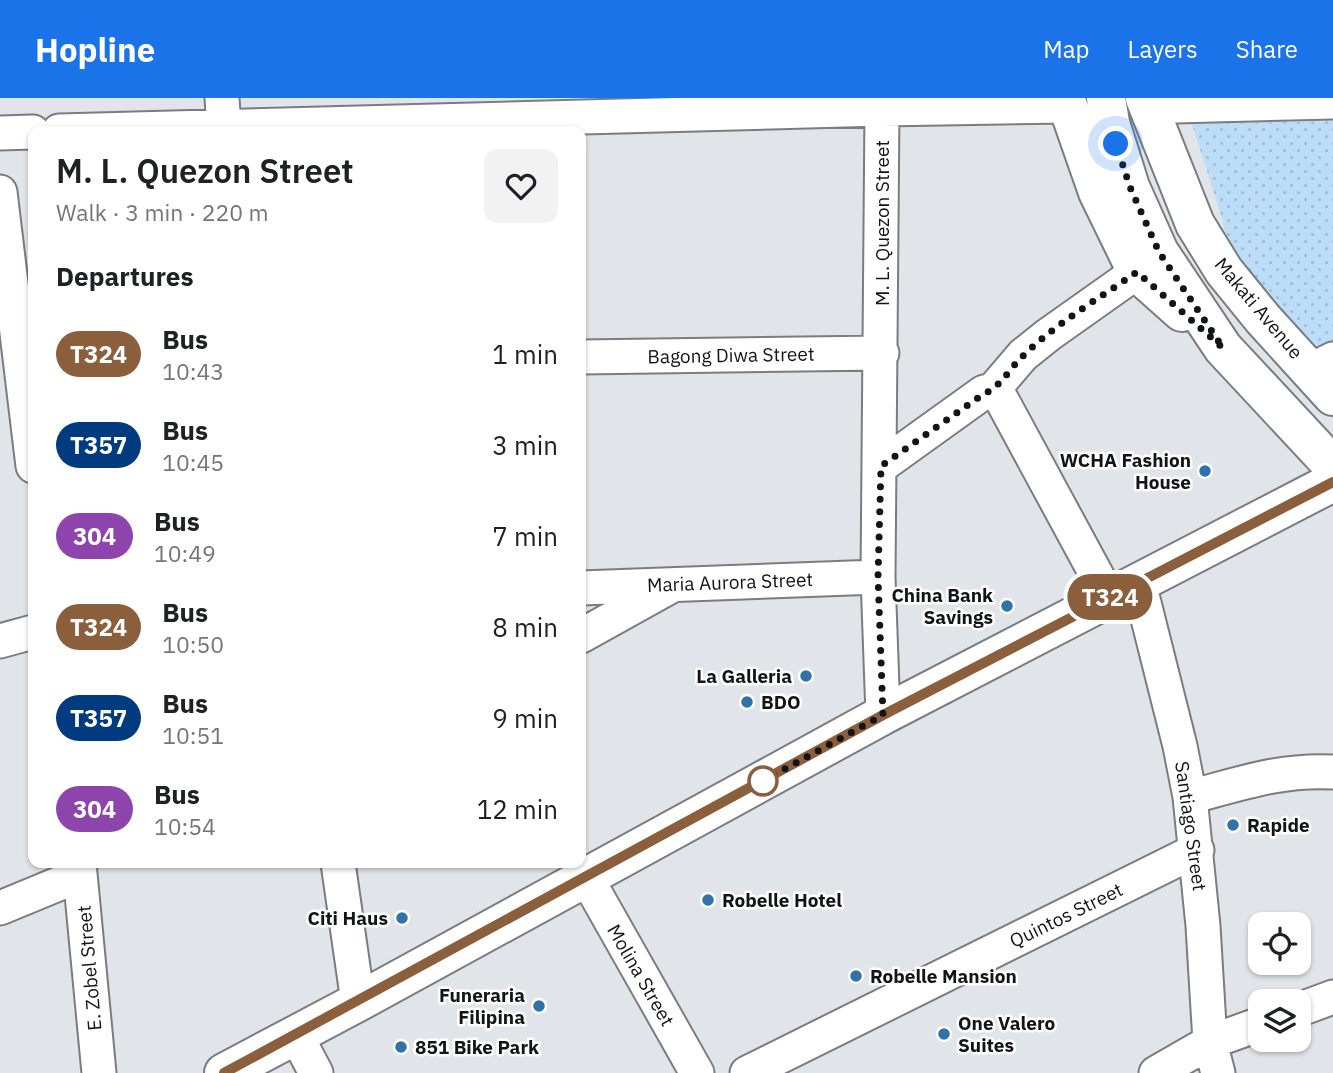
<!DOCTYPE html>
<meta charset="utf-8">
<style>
body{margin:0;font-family:"IBM Plex Sans",sans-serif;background:#f2f2f2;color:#202124;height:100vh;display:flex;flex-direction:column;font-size:26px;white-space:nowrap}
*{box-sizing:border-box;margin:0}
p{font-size:23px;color:#757577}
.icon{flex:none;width:38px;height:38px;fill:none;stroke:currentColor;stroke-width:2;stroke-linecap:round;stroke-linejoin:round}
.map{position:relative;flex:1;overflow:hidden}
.details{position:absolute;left:28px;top:28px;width:558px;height:742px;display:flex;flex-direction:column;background:#fff;border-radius:14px;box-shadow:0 2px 5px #0004}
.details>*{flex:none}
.badge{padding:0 14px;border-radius:23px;font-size:24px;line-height:46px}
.fabs{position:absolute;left:1248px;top:814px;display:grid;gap:14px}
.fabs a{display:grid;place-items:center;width:63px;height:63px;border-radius:14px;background:#fff;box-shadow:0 2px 5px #0004;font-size:35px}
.you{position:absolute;width:35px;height:35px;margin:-18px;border:5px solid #fff;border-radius:50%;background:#1a73e8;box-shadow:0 0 0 10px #1a73e833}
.map>.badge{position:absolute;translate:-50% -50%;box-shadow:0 0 0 4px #fff}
h2{padding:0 28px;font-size:26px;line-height:63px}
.round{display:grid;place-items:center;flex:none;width:74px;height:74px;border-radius:14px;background:#f2f2f2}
.overview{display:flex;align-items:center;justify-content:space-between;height:119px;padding:0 28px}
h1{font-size:33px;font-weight:600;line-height:52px}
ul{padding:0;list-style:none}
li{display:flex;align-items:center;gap:21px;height:91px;padding:0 28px}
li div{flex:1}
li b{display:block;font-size:26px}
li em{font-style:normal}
li .badge{min-width:77px;font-weight:700;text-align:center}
header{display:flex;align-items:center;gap:42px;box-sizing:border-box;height:98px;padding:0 35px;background:#1a73e8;color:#fff}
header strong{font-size:33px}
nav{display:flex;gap:38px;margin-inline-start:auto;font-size:24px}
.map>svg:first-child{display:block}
.grass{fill:url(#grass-dots)}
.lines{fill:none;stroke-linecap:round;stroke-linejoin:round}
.minor-casing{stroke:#797c80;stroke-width:37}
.major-casing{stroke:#797c80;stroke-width:42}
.minor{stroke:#fff;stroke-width:33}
.major{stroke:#fff;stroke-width:38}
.line-casing{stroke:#fff;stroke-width:16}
.line{stroke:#8b5e3c;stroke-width:10}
.walk{stroke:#131416;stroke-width:7;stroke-dasharray:0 12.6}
.poi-dot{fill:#2f73a9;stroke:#fff;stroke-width:2.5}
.stop-dot{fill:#fff;stroke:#8b5e3c;stroke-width:3.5}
.labels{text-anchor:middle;stroke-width:5;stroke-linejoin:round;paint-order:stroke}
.street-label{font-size:19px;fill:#131416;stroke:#fff}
.poi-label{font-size:19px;font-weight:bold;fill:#131416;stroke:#fff;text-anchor:start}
</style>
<header>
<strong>Hopline</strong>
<nav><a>Map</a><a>Layers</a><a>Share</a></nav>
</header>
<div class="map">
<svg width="1333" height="975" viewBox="0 0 1333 975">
<defs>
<pattern id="grass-dots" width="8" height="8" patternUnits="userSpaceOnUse" patternTransform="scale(1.75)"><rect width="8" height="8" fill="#bddcf7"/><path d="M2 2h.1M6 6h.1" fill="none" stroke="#a2bcd3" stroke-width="1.8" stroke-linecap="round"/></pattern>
</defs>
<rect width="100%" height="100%" fill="#e1e5e9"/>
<path class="grass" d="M 1333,23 L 1333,252 L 1311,264 L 1230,165 L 1223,123 L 1192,26 Z"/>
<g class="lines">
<g class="minor-casing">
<path id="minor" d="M 222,0 L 224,29
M 1174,0 L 1175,8 L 1333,4
M 882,11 L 878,479 L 883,617
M 59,33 L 882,11 L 1068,8 L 1068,0
M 0,35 L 33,34
M 0,94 L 33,368
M 581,259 L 882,255
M 1311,272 L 1333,261
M 993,292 L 998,295 L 1109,500
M 881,368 L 984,294 L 993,292 L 1023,257 L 1048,237 L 1137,174
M 1139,485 L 1180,648 L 1190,699 L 1203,828 L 1210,944 L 1218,975
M 581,490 L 878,479
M 581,538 L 671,488
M 0,543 L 33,534
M 1190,699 C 1239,686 1281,671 1333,674
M 79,765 L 99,975
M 338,765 L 358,904
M 586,779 L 697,975
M 0,810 L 80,777
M 1298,912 L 1333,899
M 296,937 L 316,975
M 747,975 L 1197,752
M 1156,975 L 1210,944 L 1260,926"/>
</g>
<g class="major-casing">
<path id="major" d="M 1106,0 L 1110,25 L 1130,89 L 1159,154 L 1223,250 L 1333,368
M 1145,0 L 1195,126 L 1224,173 L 1263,221 L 1333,298
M 1068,8 L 1098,94 L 1137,174 L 1182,214
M 224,975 L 358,904 L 883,617 L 1333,384"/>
</g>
<use href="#minor" class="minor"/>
<use href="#major" class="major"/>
</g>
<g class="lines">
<g class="line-casing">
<path id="line" d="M 224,975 L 883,617 L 1333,384"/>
</g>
<use href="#line" class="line"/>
<path class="walk" d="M 763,683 L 883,617 L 878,479 L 881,368 L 985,295 C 999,290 1009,272 1019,262 C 1053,227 1098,201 1137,174 L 1223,250 L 1159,154 L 1130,89 L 1116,46"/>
</g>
<g class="poi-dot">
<circle cx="1205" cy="373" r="7"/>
<circle cx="1007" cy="508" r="7"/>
<circle cx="806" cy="578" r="7"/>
<circle cx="747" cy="604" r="7"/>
<circle cx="1233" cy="727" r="7"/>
<circle cx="708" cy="802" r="7"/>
<circle cx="402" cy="820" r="7"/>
<circle cx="856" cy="878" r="7"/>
<circle cx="539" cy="908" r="7"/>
<circle cx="944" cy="936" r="7"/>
<circle cx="401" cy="949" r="7"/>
</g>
<circle class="stop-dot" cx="763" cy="683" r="14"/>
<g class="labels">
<g class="street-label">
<text transform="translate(882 125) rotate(-90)" y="7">M. L. Quezon Street</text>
<text transform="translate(1259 210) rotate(50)" y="7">Makati Avenue</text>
<text transform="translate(731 257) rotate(-1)" y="7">Bagong Diwa Street</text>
<text transform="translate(730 484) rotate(-2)" y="7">Maria Aurora Street</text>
<text transform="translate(1191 728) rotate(82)" y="7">Santiago Street</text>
<text transform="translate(1066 817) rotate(-26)" y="7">Quintos Street</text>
<text transform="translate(89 870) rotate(-95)" y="7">E. Zobel Street</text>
<text transform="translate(641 877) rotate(60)" y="7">Molina Street</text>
</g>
<g class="poi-label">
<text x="1191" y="369" text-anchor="end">WCHA Fashion<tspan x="1191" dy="22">House</tspan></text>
<text x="993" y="504" text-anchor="end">China Bank<tspan x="993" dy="22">Savings</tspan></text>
<text x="792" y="585" text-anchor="end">La Galleria</text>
<text x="761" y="611">BDO</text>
<text x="1247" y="734">Rapide</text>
<text x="722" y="809">Robelle Hotel</text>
<text x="388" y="827" text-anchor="end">Citi Haus</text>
<text x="870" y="885">Robelle Mansion</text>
<text x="525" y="904" text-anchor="end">Funeraria<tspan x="525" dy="22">Filipina</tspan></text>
<text x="958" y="932">One Valero<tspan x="958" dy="22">Suites</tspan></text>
<text x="415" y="956">851 Bike Park</text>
</g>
</g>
</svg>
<div class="fabs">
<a><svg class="icon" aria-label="locate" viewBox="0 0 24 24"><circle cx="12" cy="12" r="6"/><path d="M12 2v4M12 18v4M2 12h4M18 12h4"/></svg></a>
<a><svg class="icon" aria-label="layers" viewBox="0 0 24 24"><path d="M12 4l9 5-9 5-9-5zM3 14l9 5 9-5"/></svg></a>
</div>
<div class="you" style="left:1116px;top:46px"></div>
<b class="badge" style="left:1110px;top:499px;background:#8b5e3c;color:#fff">T324</b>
<section class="details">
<div class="overview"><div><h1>M. L. Quezon Street</h1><p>Walk · 3 min · 220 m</p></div><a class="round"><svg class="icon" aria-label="heart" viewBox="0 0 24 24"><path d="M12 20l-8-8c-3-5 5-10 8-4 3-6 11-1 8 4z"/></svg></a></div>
<h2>Departures</h2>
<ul>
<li><span class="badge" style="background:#8b5e3c;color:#fff">T324</span><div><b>Bus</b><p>10:43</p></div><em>1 min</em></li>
<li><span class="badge" style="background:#003b80;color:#fff">T357</span><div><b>Bus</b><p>10:45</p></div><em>3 min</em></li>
<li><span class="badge" style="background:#8e44ad;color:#fff">304</span><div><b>Bus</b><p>10:49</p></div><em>7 min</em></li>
<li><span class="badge" style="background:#8b5e3c;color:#fff">T324</span><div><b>Bus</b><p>10:50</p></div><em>8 min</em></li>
<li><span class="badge" style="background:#003b80;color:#fff">T357</span><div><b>Bus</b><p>10:51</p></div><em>9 min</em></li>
<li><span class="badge" style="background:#8e44ad;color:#fff">304</span><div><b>Bus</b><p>10:54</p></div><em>12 min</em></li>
</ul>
</section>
</div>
